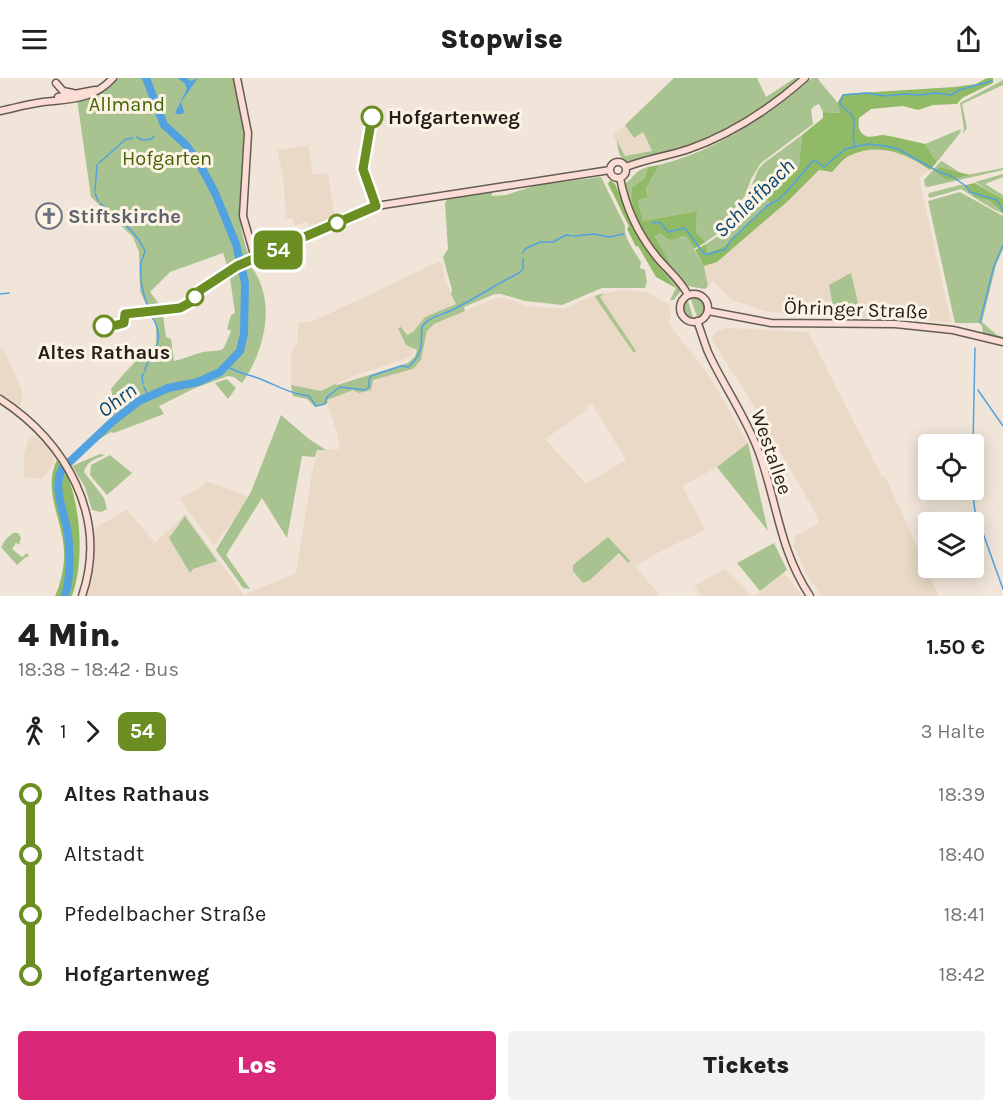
<!DOCTYPE html>
<html lang="de">
<meta charset="utf-8">
<style>
body{margin:0;font-family:Karla,sans-serif;background:#f2f2f2;color:#202124;height:100vh;display:flex;flex-direction:column;font-size:22px;white-space:nowrap}
*{box-sizing:border-box;margin:0}
p{font-size:20px;color:#757577}
.icon{flex:none;width:33px;height:33px;fill:none;stroke:currentColor;stroke-width:2;stroke-linecap:round;stroke-linejoin:round}
.map{position:relative;height:518px;overflow:hidden}
.details{display:flex;flex-direction:column;background:#fff;flex:1}
.details>*{flex:none}
.badge{padding:0 12px;border-radius:9px;font-size:21px;line-height:39px}
.buttons{position:absolute;left:918px;top:356px;display:grid;gap:12px}
.buttons a{display:grid;place-items:center;width:66px;height:66px;border-radius:6px;background:#fff;box-shadow:0 3px 15px #0003;font-size:30px}
.map>.badge{position:absolute;translate:-50% -50%;box-shadow:0 0 0 3px #fff}
.legs{display:flex;align-items:center;gap:9px;height:66px;padding:0 18px;font-size:20px}
.legs p{margin-inline-start:auto}
.summary{display:flex;align-items:center;justify-content:space-between;height:102px;padding:0 18px}
h1{font-size:33px;font-weight:800;line-height:45px}
.primary-button{display:flex;gap:12px;margin-top:auto;padding:12px 18px}
.primary-button a{flex:1;height:69px;border-radius:6px;background:#db2777;color:#fff;font-size:24px;font-weight:800;line-height:69px;text-align:center}
.primary-button a+a{background:#f2f2f2;color:#202124}
ul{padding:0 18px;list-style:none}
li{display:flex;align-items:center;gap:21px;height:60px;font-size:22px}
li i{display:grid;place-items:center;width:9px;height:100%;margin:0 8px;background:currentColor}
li i::after{content:'';width:15px;height:15px;margin:-8px;border:4px solid;border-radius:50%;background:#fff}
li p{margin-inline-start:auto}
li:first-child i{background:linear-gradient(#0000 50%,currentColor 0)}
li:last-child i{background:linear-gradient(currentColor 50%,#0000 0)}
header{display:flex;justify-content:space-between;align-items:center;height:78px;padding:0 18px;background:#fff;font-size:27px;font-weight:800}
.map>svg:first-child{display:block}
.built{fill:#e9d9c6;fill-rule:evenodd}
.green{fill:#a8c390;fill-rule:evenodd}
.forest{fill:#90ba65}
.water{fill:#52a2e1}
.lines{fill:none;stroke-linecap:round;stroke-linejoin:round}
.stream{stroke:#52a2e1;stroke-width:1.5}
.river{stroke:#52a2e1;stroke-width:8}
.secondary-casing{stroke:#655c51;stroke-width:9}
.secondary{stroke:#fbddd6;stroke-width:6}
.line-1-casing{stroke:#fff;stroke-width:14}
.line-1{stroke:#6b8e23;stroke-width:9}
.stop-1-dot{fill:#fff;stroke:#6b8e23;stroke-width:3}
.labels{text-anchor:middle;stroke-width:6;stroke-linejoin:round;paint-order:stroke}
.park-label{font-size:20px;fill:#406406;stroke:#fdf3e5}
.stop-label{font-size:20px;font-weight:bold;fill:#24201b;stroke:#fdf3e5;text-anchor:start}
.worship-label{font-size:20px;font-weight:bold;fill:#5b616d;stroke:#fdf3e5;text-anchor:start}
.street-label{font-size:20px;fill:#24201b;stroke:#fdf3e5}
.water-label{font-size:21px;font-style:italic;fill:#084770;stroke:#fdf3e5}
</style>
<header><svg class="icon" aria-label="menu" viewBox="0 0 24 24"><path d="M4 6h16M4 12h16M4 18h16"/></svg>Stopwise<svg class="icon" aria-label="share" viewBox="0 0 24 24"><path d="M12 15V3M7 8l5-5 5 5M5 13v7h14v-7"/></svg></header>
<div class="map">
<svg width="1003" height="518" viewBox="0 0 1003 518">
<rect width="100%" height="100%" fill="#f0e5d8"/>
<path class="built" d="M 625,47 L 634,60 L 642,54 L 652,74 L 625,78 L 613,57 Z
M 308,67 L 313,97 L 328,95 L 335,142 L 311,153 L 307,143 L 295,148 L 292,140 L 286,140 L 283,97 L 277,72 Z
M 875,69 L 911,79 L 930,92 L 919,100 L 951,244 L 866,240 L 831,242 L 830,235 L 809,236 L 768,234 L 732,222 L 713,203 L 708,208 L 704,188 L 717,184 L 787,123 L 819,92 L 832,94 L 848,78 Z
M 438,184 L 442,185 L 445,202 L 456,226 L 425,239 L 413,254 L 407,257 L 406,267 L 414,271 L 411,279 L 354,298 L 321,313 L 291,307 L 291,274 L 298,263 L 298,244 L 308,244 L 318,241 Z
M 618,212 L 646,214 L 669,226 L 671,241 L 668,245 L 710,299 L 748,365 L 717,389 L 682,408 L 705,452 L 661,473 L 635,488 L 660,518 L 82,518 L 93,454 L 98,448 L 127,432 L 155,465 L 185,436 L 244,517 L 296,495 L 312,395 L 318,372 L 340,371 L 337,356 L 327,323 L 373,302 L 413,291 L 421,282 L 427,253 L 434,246 L 486,224 L 500,219 L 516,223 L 525,228 L 565,231 L 587,220 ZM 592,326 L 626,382 L 586,406 L 545,361 L 588,331 L 586,328 ZM 608,460 L 628,485 L 619,475 L 590,502 L 583,505 Z
M 727,250 L 808,254 L 882,399 L 885,398 L 939,518 L 822,518 L 806,496 L 794,468 L 795,458 L 819,445 L 815,434 L 743,310 L 713,264 L 712,259 L 717,253 Z
M 0,270 L 4,272 L 22,312 L 21,326 L 18,330 L 0,317 Z
M 33,358 L 38,360 L 51,374 L 55,385 L 41,401 L 24,399 L 24,375 L 29,360 Z
M 206,403 L 247,418 L 242,430 L 214,468 L 179,420 L 198,412 Z
M 725,491 L 744,509 L 750,518 L 702,518 L 694,508 Z
M 784,495 L 802,518 L 754,518 L 760,514 Z"/>
<path class="green" d="M 113,0 L 237,0 L 247,45 L 243,127 C 237,145 244,162 249,179 L 232,192 L 248,187 C 254,191 256,196 259,202 C 274,235 262,277 242,305 L 234,299 L 228,298 L 195,310 L 159,328 L 164,336 L 114,355 L 111,354 L 98,362 L 95,358 C 114,339 117,338 111,311 C 123,297 140,276 156,267 L 156,248 L 140,213 L 139,174 L 133,159 L 91,119 L 77,21 L 86,19 ZM 223,175 L 229,193 L 235,235 L 231,237 L 227,251 L 231,253 C 221,277 226,271 203,274 C 194,276 184,281 174,283 L 171,261 L 166,259 L 162,230 L 150,214 L 170,194 Z
M 674,0 L 757,0 L 766,19 L 795,0 L 801,0 C 782,16 763,32 741,44 C 723,54 641,93 624,82 C 619,80 617,67 617,63 L 625,78 L 652,73 L 643,54 L 634,60 L 625,47 Z
M 812,0 L 819,0 L 818,1 C 827,14 838,21 842,35 L 823,34 L 819,26 L 814,28 L 811,32 L 813,46 L 761,85 L 751,101 L 745,118 L 728,138 L 721,153 L 706,164 L 696,154 L 697,133 L 643,143 L 638,122 L 648,118 L 646,111 L 659,87 C 717,72 767,39 812,0 Z
M 1003,2 L 1003,7 L 962,26 L 967,50 L 963,56 L 964,51 L 960,25 Z
M 961,51 L 960,55 L 937,84 L 925,66 Z
M 802,57 L 799,88 L 766,109 L 769,127 L 724,168 L 708,175 L 706,166 L 723,155 L 731,137 L 747,119 L 758,92 L 764,85 Z
M 942,83 L 959,94 L 940,89 L 947,101 L 1003,90 L 1003,92 L 928,109 L 925,108 L 924,102 L 940,84 Z
M 648,89 L 644,101 L 632,119 L 636,141 L 624,106 C 634,101 634,92 648,89 Z
M 1003,96 L 1003,99 L 985,106 L 1003,117 L 1003,121 L 975,104 Z
M 601,99 L 625,148 C 623,159 635,174 641,184 L 640,190 L 645,192 L 647,204 L 645,210 L 602,210 L 562,227 L 525,223 L 501,216 L 495,216 L 464,229 L 465,233 L 434,246 L 427,253 L 421,282 L 413,291 L 373,302 L 371,312 L 359,315 L 353,312 L 327,322 L 328,325 L 315,329 L 307,321 L 293,318 L 291,307 L 321,313 L 335,306 L 337,307 L 408,285 L 415,278 L 417,272 L 406,267 L 398,250 L 401,249 L 407,257 L 413,254 L 425,239 L 456,226 L 451,216 L 452,212 L 443,179 L 448,171 L 445,125 L 448,120 L 492,114 L 492,118 L 506,117 L 537,107 Z
M 615,106 L 629,136 L 682,211 L 674,222 L 670,222 L 676,210 L 646,172 L 633,149 Z
M 960,107 L 966,107 L 974,119 L 990,123 L 1001,135 C 987,128 974,119 961,111 L 930,120 L 928,118 L 929,115 Z
M 960,114 L 1003,138 L 1003,171 L 996,187 L 982,244 L 997,257 L 1003,259 L 1003,262 L 983,256 L 982,248 L 979,245 L 955,245 L 928,123 Z
M 659,155 L 680,160 L 686,158 L 704,188 L 708,208 L 705,211 L 687,208 L 675,194 L 655,160 Z
M 851,195 L 861,238 L 832,238 L 830,229 L 833,228 L 829,207 Z
M 604,215 L 600,219 L 636,273 L 634,275 L 595,219 L 595,218 Z
M 693,218 L 702,222 C 707,229 705,236 698,241 L 690,219 Z
M 687,220 L 694,242 C 682,240 679,229 687,220 Z
M 227,301 L 236,310 L 228,321 L 215,305 Z
M 281,337 L 309,361 L 326,372 L 317,372 L 315,379 L 302,378 L 287,460 L 262,420 L 226,477 L 250,511 L 243,510 L 216,472 L 251,414 Z
M 748,365 L 768,453 L 717,389 Z
M 100,376 L 105,377 C 95,381 87,383 84,394 L 104,420 L 107,431 L 101,434 L 92,432 L 85,409 L 72,388 Z
M 110,377 L 132,395 L 107,417 L 90,397 L 91,387 Z
M 185,438 L 217,483 L 193,491 L 190,495 L 169,460 Z
M 13,455 L 18,455 L 21,460 L 19,467 L 16,465 L 12,471 L 22,479 L 27,475 L 29,479 L 26,479 L 17,487 L 1,469 L 6,461 Z
M 608,459 L 630,483 L 628,485 L 619,475 L 590,502 L 583,505 L 573,493 L 573,487 Z
M 774,465 L 787,492 L 760,513 L 737,485 Z"/>
<path class="forest" d="M 987,0 L 993,0 L 993,5 L 962,20 L 957,26 L 933,27 L 918,32 L 903,28 L 871,31 L 859,40 C 858,46 858,53 864,57 C 869,61 877,57 883,57 C 897,59 911,63 925,66 L 937,84 L 930,92 C 905,75 879,64 849,78 C 843,81 837,89 832,94 L 819,92 L 788,123 L 717,184 L 704,188 L 695,172 L 706,166 L 708,175 L 724,168 L 769,127 L 766,109 L 799,88 L 802,57 L 823,40 L 823,34 L 841,35 L 837,25 L 843,16 L 955,9 L 976,6 Z
M 659,87 L 646,111 L 648,119 L 638,122 L 643,143 L 697,133 L 696,154 L 706,164 L 694,171 L 686,158 L 670,162 L 660,155 L 655,159 L 675,194 C 652,172 629,144 632,110 L 644,101 L 648,89 Z
M 940,89 L 970,97 L 947,102 L 936,94 Z
M 610,102 L 615,106 L 633,149 L 646,172 L 676,210 L 656,199 L 638,168 L 636,169 L 627,151 L 629,148 C 621,134 616,120 608,106 Z
M 975,105 L 1003,121 L 1003,136 L 990,123 L 974,119 L 966,107 Z
M 57,382 C 61,388 67,395 69,402 C 81,435 84,485 72,518 L 55,518 C 61,506 65,486 64,473 C 63,442 42,412 57,382 Z"/>
<path class="water" d="M 178,0 L 187,0 L 191,3 L 198,0 L 181,24 L 184,33 L 183,36 L 177,36 L 175,35 L 187,11 L 185,6 Z"/>
<g class="lines">
<path class="stream" d="M 137,59 L 142,62 L 152,61 L 154,58
M 855,68 C 850,55 857,49 853,39 C 850,32 843,32 840,25 L 843,17 L 867,15 L 885,18 L 905,16 L 919,17 L 936,15 L 951,17 L 959,12 L 992,3
M 99,85 L 126,61 L 133,60
M 95,113 L 97,87
M 95,115 L 98,123
M 100,125 C 117,141 135,151 145,173 L 141,185
M 652,145 C 663,142 662,148 668,154 L 685,150 L 704,176 L 709,176 L 726,171 L 730,163 L 767,128 L 778,122 L 788,112 L 813,83 L 816,83 L 824,89 L 845,71 L 868,66 L 886,68 L 898,71 L 939,94 L 951,98 L 966,108 L 970,114 L 997,122 L 1003,133
M 574,158 L 594,156 L 609,159 L 624,156
M 523,175 L 525,171 L 540,164 L 553,164 L 566,157 L 572,158
M 141,186 C 139,206 145,223 153,241
M 0,216 L 9,215
M 980,244 L 994,188 L 1003,167
M 226,288 C 237,295 247,296 258,300 C 278,308 288,315 309,318 L 316,328 L 325,326 L 327,319 L 340,309 L 365,312 L 369,309 L 369,302 L 371,298 L 401,288 L 408,289 C 430,272 416,252 425,245 C 432,238 445,236 454,231 C 476,220 497,206 519,195 L 523,191 L 523,181
M 145,293 C 148,273 167,269 154,242
M 143,306 L 142,298 L 144,295
M 144,309 L 148,318
M 978,312 L 1003,348
M 973,366 L 975,270
M 972,411 L 975,433 L 1003,511"/>
<path class="river" d="M 65,518 C 71,498 70,477 68,456 C 65,435 52,411 62,391 L 112,344 L 139,323 L 168,310 L 198,304 L 220,294 L 240,273 L 244,256 L 245,205 L 236,166 L 215,115 L 199,85 L 186,67 L 164,47 L 146,0"/>
<g class="secondary-casing">
<path id="secondary" d="M 237,0 L 248,55 L 243,138 L 255,180 L 376,128 L 610,92
M 56,5 L 63,13 L 73,15
M 58,19 L 95,12
M 0,33 C 14,30 28,26 43,24 C 70,21 93,22 113,0
M610 92a8 8 0 1 1 16 0a8 8 0 1 1-16 0Z
M 626,89 C 646,81 668,78 689,71 C 732,56 771,30 805,0
M 620,100 C 626,131 640,160 661,184 C 671,195 681,203 688,217
M680 230a14 14 0 1 1 28 0a14 14 0 1 1-28 0Z
M 708,233 L 771,245 L 895,246 L 953,252 L 1003,264
M 697,243 C 701,253 704,264 708,274 C 723,307 745,337 758,372 C 777,422 779,472 810,518
M 0,321 C 66,364 109,439 82,518"/>
</g>
<use href="#secondary" class="secondary"/>
</g>
<g class="lines">
<g class="line-1-casing">
<path id="line-1" d="M 104,248 L 117,247 L 124,245 L 125,236 L 180,230 L 193,223 L 199,213 L 237,188 L 376,128 L 363,91 L 372,39"/>
</g>
<use href="#line-1" class="line-1"/>
</g>
<defs>
<g id="church-ring" transform="scale(1.35)"><circle r="9.5" fill="#fdf3e5" stroke="#6b7280" stroke-width="1.5"/><path d="M-1.2-6h2.4v3.5h3.3v2.4h-3.3V6h-2.4V-.1h-3.3v-2.4h3.3Z" fill="#6b7280"/></g>
</defs>
<g fill-rule="evenodd">
<use href="#church-ring" x="49" y="138"/>
</g>
<g class="stop-1-dot">
<circle cx="372" cy="39" r="10"/>
<circle cx="337" cy="145" r="8"/>
<circle cx="195" cy="219" r="8"/>
<circle cx="104" cy="248" r="10"/>
</g>
<g class="labels">
<g class="park-label">
<text x="127" y="33">Allmand</text>
<text x="167" y="87">Hofgarten</text>
</g>
<g class="stop-label">
<text x="388" y="46">Hofgartenweg</text>
<text x="104" y="281" text-anchor="middle">Altes Rathaus</text>
</g>
<g class="worship-label">
<text x="68" y="145">Stiftskirche</text>
</g>
<g class="street-label">
<text transform="translate(856 231) rotate(2)" y="7">Öhringer Straße</text>
<text transform="translate(772 374) rotate(71)" y="7">Westallee</text>
</g>
<g class="water-label">
<text transform="translate(754 120) rotate(-44)" y="7">Schleifbach</text>
<text transform="translate(117 322) rotate(-37)" y="7">Ohrn</text>
</g>
</g>
</svg>
<div class="buttons">
<a><svg class="icon" aria-label="locate" viewBox="0 0 24 24"><circle cx="12" cy="12" r="6"/><path d="M12 2v4M12 18v4M2 12h4M18 12h4"/></svg></a>
<a><svg class="icon" aria-label="layers" viewBox="0 0 24 24"><path d="M12 4l9 5-9 5-9-5zM3 14l9 5 9-5"/></svg></a>
</div>
<b class="badge" style="left:278px;top:172px;background:#6b8e23;color:#fff">54</b>
</div>
<section class="details">
<div class="summary"><div><h1>4 Min.</h1><p>18:38 – 18:42 · Bus</p></div><b>1.50 €</b></div>
<div class="legs"><svg class="icon" aria-label="walk" viewBox="0 0 24 24"><circle cx="13" cy="4" r="2"/><path d="M13 8l-2 6 4 7M11 14l-3 7M7 12l3-4h3l4 4"/></svg>1<svg class="icon" aria-label="forward" viewBox="0 0 24 24"><path d="M9 5l7 7-7 7"/></svg><b class="badge" style="background:#6b8e23;color:#fff">54</b><p>3 Halte</p></div>
<ul>
<li><i style="color:#6b8e23"></i><b>Altes Rathaus</b><p>18:39</p></li>
<li><i style="color:#6b8e23"></i><span>Altstadt</span><p>18:40</p></li>
<li><i style="color:#6b8e23"></i><span>Pfedelbacher Straße</span><p>18:41</p></li>
<li><i style="color:#6b8e23"></i><b>Hofgartenweg</b><p>18:42</p></li>
</ul>
<div class="primary-button"><a>Los</a><a>Tickets</a></div>
</section>
